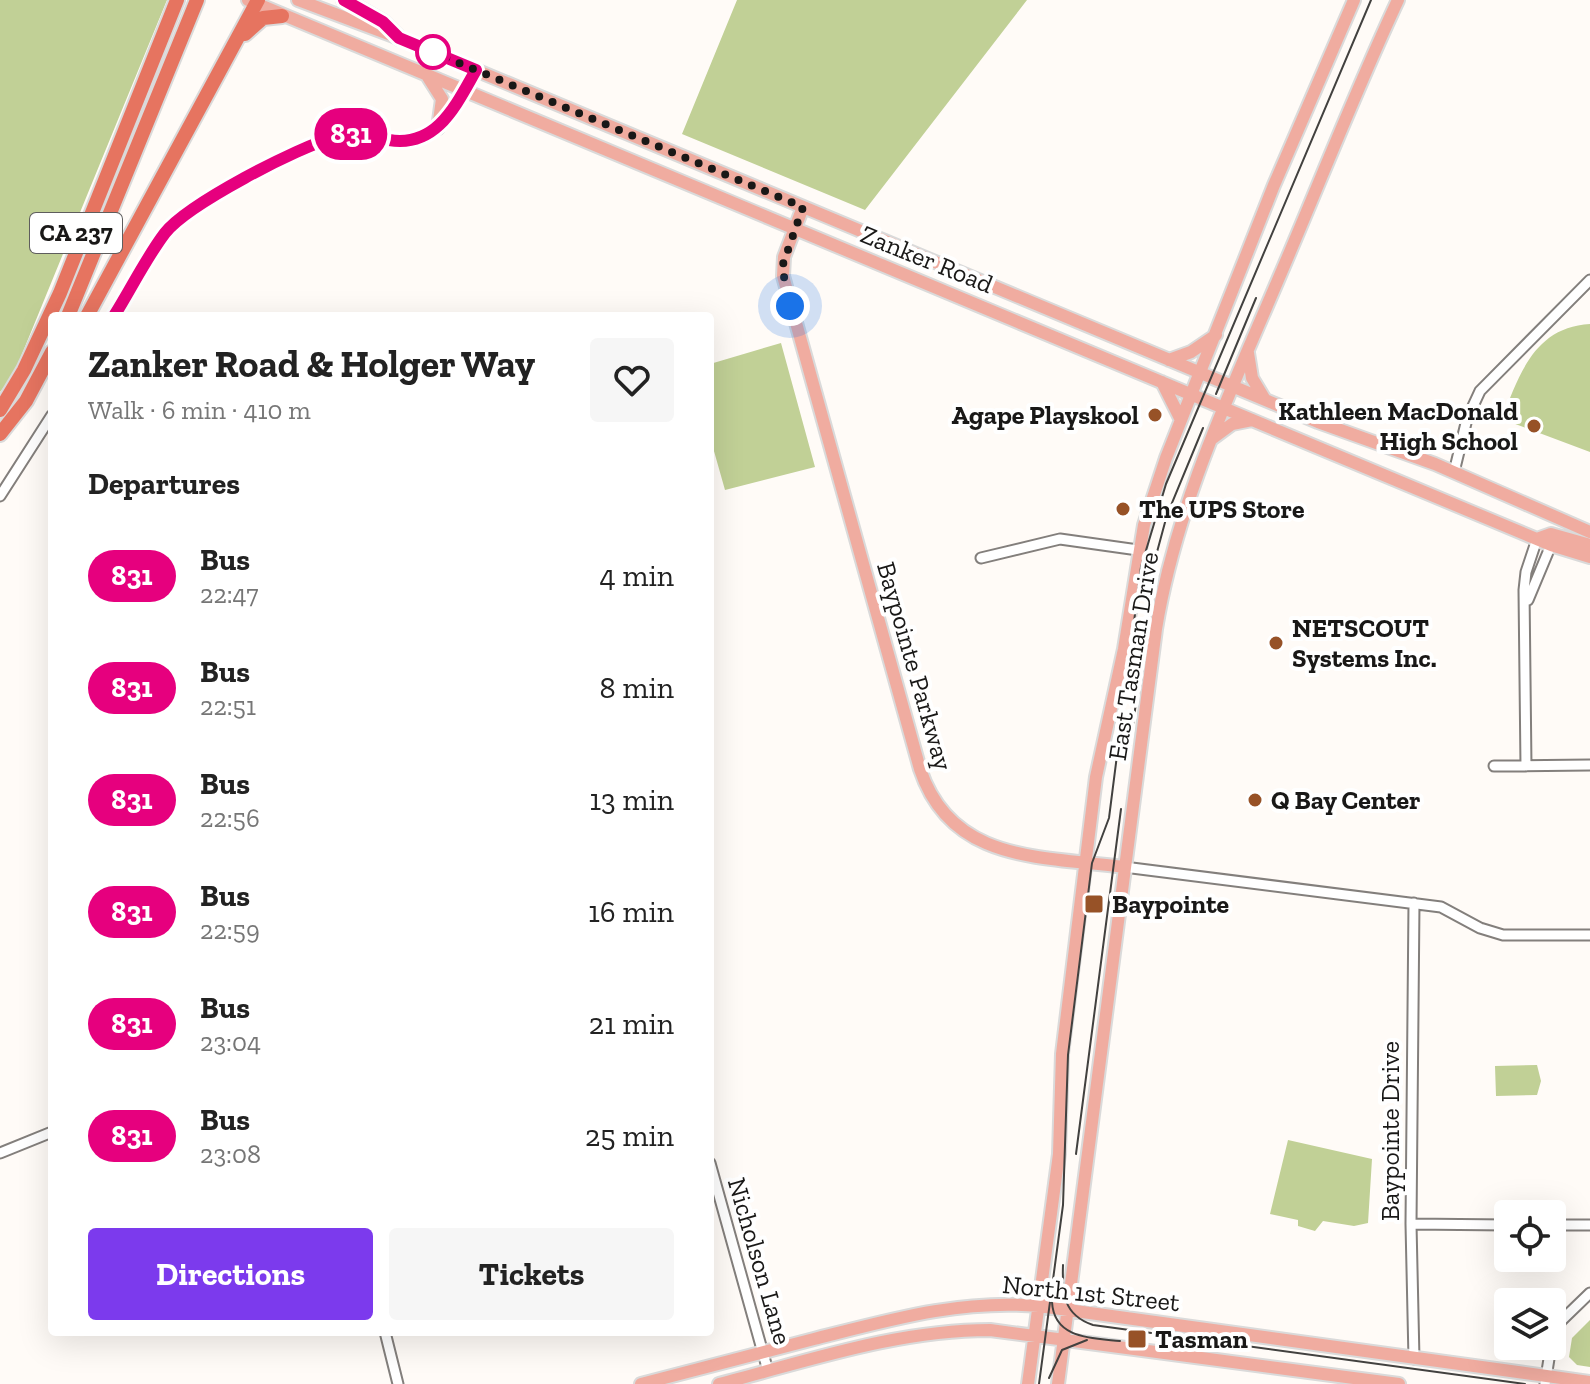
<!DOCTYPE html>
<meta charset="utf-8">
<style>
body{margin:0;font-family:"Zilla Slab",serif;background:#f6f6f6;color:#222;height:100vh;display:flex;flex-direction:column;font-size:30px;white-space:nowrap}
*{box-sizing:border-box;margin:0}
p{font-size:26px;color:#767676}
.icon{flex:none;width:44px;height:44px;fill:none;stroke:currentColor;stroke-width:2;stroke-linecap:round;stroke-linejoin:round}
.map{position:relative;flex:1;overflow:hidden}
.panel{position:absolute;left:48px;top:312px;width:666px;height:1024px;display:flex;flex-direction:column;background:#fff;border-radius:8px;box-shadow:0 8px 32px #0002}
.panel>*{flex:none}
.badge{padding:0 16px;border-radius:26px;font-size:28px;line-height:52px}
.tools{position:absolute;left:1494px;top:1200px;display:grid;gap:16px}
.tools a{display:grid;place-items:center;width:72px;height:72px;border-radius:8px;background:#fff;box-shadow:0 8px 32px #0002;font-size:40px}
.you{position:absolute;width:40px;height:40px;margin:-20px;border:6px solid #fff;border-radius:50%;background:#1a73e8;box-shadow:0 0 0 12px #1a73e833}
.map>.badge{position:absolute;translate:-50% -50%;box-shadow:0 0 0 4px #fff}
h2{padding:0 40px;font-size:30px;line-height:72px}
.round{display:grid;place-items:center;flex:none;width:84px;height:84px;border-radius:8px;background:#f6f6f6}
.head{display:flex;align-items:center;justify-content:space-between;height:136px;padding:0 40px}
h1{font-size:38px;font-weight:800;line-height:60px}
.button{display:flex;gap:16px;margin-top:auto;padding:16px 40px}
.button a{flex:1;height:92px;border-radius:8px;background:#7c3aed;color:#fff;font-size:32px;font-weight:800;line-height:92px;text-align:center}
.button a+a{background:#f6f6f6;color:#222}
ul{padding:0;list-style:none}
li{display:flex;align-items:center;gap:24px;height:112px;padding:0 40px}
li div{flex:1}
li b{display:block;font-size:30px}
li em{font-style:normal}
li .badge{min-width:88px;font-weight:700;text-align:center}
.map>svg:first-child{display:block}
.green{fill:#c1d096}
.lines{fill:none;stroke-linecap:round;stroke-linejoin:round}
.minor-casing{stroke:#837f7c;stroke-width:13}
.major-casing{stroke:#dadada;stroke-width:16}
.highway-casing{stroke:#dadada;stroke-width:18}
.minor{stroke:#fff;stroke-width:9}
.major{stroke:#f0aca0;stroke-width:12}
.highway{stroke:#e67460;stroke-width:14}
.tram{stroke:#42413f;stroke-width:2}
.line-casing{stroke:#fff;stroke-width:18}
.line{stroke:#e6007e;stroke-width:12}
.walk{stroke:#191817;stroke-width:8;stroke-dasharray:0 14.4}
.stop-dot{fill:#fff;stroke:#e6007e;stroke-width:4}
.poi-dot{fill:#975227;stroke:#fff;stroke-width:3}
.labels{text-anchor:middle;stroke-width:8;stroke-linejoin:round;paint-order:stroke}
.shield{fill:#fff;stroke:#5e5d5d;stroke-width:2}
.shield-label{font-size:24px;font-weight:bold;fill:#191817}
.street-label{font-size:26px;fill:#191817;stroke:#fff}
.poi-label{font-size:26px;font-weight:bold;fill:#191817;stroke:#fff;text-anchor:start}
</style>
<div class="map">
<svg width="1590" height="1384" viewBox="0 0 1590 1384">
<rect width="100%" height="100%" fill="#fffbf7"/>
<path class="green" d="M 0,0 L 167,0 L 13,376 L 0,392 Z
M 737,0 L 1027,0 L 865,210 L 682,134 Z
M 1590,324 L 1590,452 L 1502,419 C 1519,374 1535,327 1590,324 Z
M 781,343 L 815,467 L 725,490 L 710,437 L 710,364 Z
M 1537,1065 L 1541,1081 L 1537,1095 L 1496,1096 L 1495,1066 Z
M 1288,1140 L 1372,1159 L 1368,1223 L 1354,1226 L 1323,1221 L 1315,1231 L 1298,1226 L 1298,1220 L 1270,1214 Z
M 1590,1320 L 1590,1367 L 1577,1365 L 1569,1357 L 1572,1338 Z"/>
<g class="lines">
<g class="minor-casing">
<path id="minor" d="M 114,316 C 132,286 149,250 174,224 C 197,199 301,147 335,137 C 354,132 370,137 389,140 C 437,148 456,105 476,70
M 1454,472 L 1467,419 L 1480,391 L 1590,280
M 0,496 L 52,415
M 981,558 L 1060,539 L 1138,550
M 1528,600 L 1551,545
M 1494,766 L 1590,765
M 1526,766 L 1524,590 L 1526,572 L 1537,539
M 1124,867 L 1441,907 L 1480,928 L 1503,935 L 1590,935
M 0,1153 L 52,1132
M 710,1163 L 768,1371
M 1411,1224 L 1508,1225
M 1552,1225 L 1590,1225
M 385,1332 L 398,1384
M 1552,1340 L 1561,1321 L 1590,1293
M 1414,1359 L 1411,1224 L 1414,903
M 1545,1384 L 1551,1346"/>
</g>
<g class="major-casing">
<path id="major" d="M 248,0 L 1551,545 L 1590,557
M 298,0 L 399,38 L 1318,422 L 1435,464 L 1590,532
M 428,77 L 442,99 L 438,128
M 803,207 L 784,257 L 783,276 L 920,769 C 951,863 1041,856 1124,867
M 1248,353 L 1252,378 L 1264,398
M 1169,360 L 1191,352 L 1216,335
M 1162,382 L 1181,420
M 1213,438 L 1232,424 L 1252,420
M 1537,539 L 1551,534 L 1590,545
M 641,1384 C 698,1369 756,1354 814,1339 C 889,1320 961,1299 1039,1306 L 1590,1382
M 719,1384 C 808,1361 897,1330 990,1330 L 1399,1384
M 1028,1384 L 1059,1154 L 1062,1054 L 1096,777 L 1124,649 L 1144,525 L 1166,458 L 1274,185 L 1354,0
M 1058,1384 L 1156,629 C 1176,506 1230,393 1278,280 C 1318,187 1355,92 1398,0"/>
</g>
<g class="highway-casing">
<path id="highway" d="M 344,0 L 383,22 L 399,38
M 245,34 L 263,18 L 282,16
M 68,316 L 197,0
M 87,316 L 258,0
M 0,410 L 24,370 L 60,293 L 177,0
M 0,434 L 26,401 L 52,352"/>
</g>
<use href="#minor" class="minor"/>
<use href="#major" class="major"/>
<use href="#highway" class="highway"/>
<path class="tram" d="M 1216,394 L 1256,298
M 1129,753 L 1157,552 L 1167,515 L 1203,428
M 1076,1154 L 1121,809
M 1063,1265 C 1062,1293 1063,1315 1093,1325 L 1525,1384
M 1052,1302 C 1054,1339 1092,1338 1120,1341
M 1049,1378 L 1062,1350 L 1087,1340
M 1039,1384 L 1063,1205 L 1068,1055 L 1092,863 L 1109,818 L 1141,567 L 1166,484 L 1371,0"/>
</g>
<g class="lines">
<g class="line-casing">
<path id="line" d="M 114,316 C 131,289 146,258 165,233 C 188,204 298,147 335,137 C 354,132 370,137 389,140 C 437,148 456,105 476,70 L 399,38 L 383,22 L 344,0"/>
</g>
<use href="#line" class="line"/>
<path class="walk" d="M 433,52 L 803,207 L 782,267 L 790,306"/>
</g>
<circle class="stop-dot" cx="433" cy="52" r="16"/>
<g class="poi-dot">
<circle cx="1155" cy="415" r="8"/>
<circle cx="1534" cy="426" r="8"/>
<circle cx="1123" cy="509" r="8"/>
<circle cx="1276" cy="643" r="8"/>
<circle cx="1255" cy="800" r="8"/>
<rect x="1084" y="894" width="20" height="20" rx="4"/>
<rect x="1127" y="1329" width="20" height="20" rx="4"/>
</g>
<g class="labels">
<rect class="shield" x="30" y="213" width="92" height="40" rx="6"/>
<g class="shield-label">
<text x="76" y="241">CA 237</text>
</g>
<g class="street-label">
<text transform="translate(927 259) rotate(22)" y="9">Zanker Road</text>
<text transform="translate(1133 656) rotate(-81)" y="9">East Tasman Drive</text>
<text transform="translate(915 666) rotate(74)" y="9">Baypointe Parkway</text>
<text transform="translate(1390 1131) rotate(-90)" y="9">Baypointe Drive</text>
<text transform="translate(760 1261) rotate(74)" y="9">Nicholson Lane</text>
<text transform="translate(1091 1293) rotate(6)" y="9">North 1st Street</text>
</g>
<g class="poi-label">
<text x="1518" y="420" text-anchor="end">Kathleen MacDonald<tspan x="1518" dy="30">High School</tspan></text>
<text x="1139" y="424" text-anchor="end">Agape Playskool</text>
<text x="1139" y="518">The UPS Store</text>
<text x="1292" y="637">NETSCOUT<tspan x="1292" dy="30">Systems Inc.</tspan></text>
<text x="1271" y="809">Q Bay Center</text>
<text x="1112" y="913">Baypointe</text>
<text x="1155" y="1348">Tasman</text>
</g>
</g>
</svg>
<div class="tools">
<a><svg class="icon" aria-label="locate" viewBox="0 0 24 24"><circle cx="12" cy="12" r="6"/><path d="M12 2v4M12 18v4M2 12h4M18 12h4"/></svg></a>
<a><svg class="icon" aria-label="layers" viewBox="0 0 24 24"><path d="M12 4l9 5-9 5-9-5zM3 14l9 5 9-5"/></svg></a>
</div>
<div class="you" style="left:790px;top:306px"></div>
<b class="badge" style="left:351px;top:134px;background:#e6007e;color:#fff">831</b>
<section class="panel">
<div class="head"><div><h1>Zanker Road &amp; Holger Way</h1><p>Walk · 6 min · 410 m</p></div><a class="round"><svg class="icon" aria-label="heart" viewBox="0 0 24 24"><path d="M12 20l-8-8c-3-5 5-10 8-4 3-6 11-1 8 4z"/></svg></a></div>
<h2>Departures</h2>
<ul>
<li><span class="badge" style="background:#e6007e;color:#fff">831</span><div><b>Bus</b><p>22:47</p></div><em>4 min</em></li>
<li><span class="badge" style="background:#e6007e;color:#fff">831</span><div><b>Bus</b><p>22:51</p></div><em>8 min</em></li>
<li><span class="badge" style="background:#e6007e;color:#fff">831</span><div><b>Bus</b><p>22:56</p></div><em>13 min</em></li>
<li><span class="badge" style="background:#e6007e;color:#fff">831</span><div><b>Bus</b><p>22:59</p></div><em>16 min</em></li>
<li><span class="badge" style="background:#e6007e;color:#fff">831</span><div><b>Bus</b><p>23:04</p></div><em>21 min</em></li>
<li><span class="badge" style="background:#e6007e;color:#fff">831</span><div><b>Bus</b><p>23:08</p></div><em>25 min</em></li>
</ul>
<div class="button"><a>Directions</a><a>Tickets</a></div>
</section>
</div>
